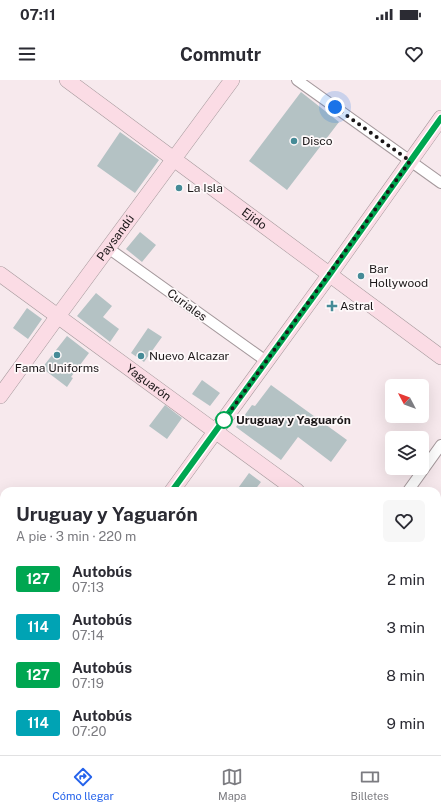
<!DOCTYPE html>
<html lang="es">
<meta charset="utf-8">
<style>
body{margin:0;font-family:"Public Sans",sans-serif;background:#f7f7f7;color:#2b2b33;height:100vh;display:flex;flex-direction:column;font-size:15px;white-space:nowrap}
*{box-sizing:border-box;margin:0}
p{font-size:13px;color:#7c7c81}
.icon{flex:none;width:22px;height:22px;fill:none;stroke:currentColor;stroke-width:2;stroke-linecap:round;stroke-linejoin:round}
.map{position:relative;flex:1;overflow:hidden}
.panel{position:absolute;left:0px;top:407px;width:441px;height:268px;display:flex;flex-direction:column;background:#fff;border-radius:12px 12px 0 0;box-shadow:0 4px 16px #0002}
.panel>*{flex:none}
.badge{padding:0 8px;border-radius:3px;font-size:14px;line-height:26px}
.needle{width:26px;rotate:311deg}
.controls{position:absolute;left:385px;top:299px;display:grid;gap:8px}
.controls a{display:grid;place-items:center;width:44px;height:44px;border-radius:6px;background:#fff;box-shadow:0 4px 16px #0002;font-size:20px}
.you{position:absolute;width:20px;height:20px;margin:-10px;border:3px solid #fff;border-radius:50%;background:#1a73e8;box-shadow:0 0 0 6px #1a73e833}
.map>.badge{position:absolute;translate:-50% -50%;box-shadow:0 0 0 2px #fff}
.round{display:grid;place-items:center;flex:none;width:42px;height:42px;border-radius:6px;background:#f7f7f7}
.summary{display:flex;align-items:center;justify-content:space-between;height:68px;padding:0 16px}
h1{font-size:19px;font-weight:700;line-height:30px}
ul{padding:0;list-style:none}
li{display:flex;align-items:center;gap:12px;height:48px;padding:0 16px}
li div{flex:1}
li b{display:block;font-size:15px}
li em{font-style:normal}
li .badge{min-width:44px;font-weight:700;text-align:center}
.status{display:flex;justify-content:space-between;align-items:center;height:28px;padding:0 20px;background:#fff;direction:ltr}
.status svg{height:11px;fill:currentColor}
header{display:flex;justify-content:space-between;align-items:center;height:52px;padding:0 16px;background:#fff;font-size:18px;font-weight:700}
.menu{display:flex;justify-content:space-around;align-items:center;height:56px;border-top:1px solid #e1e1e2;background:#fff;font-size:11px;color:#7c7c81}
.menu a{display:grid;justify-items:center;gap:2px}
.menu .selected{color:#2563eb}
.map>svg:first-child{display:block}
.building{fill:#b4c2c4}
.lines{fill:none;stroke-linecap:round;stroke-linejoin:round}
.street-casing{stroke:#a5999c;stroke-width:12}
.secondary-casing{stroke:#a5999c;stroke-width:16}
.street{stroke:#fff;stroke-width:10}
.secondary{stroke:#fbdce5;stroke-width:15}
.line-casing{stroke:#fff;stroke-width:9}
.line{stroke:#00a651;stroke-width:6}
.walk{stroke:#1b1718;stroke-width:4;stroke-dasharray:0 7.2}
.poi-dot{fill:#468b97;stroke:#fef9fa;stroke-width:1.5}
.stop-dot{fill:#fff;stroke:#00a651;stroke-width:2}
.labels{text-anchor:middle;stroke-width:3.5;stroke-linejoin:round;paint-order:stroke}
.poi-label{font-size:12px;fill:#1b1718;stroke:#fef9fa;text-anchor:start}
.street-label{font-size:12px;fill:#1b1718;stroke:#fef9fa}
.stop-label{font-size:12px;font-weight:bold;fill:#1b1718;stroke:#fef9fa;text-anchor:start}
</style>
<div class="status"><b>07:11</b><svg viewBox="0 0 49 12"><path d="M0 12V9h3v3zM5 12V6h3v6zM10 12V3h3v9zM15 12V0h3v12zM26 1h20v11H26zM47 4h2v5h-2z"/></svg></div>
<header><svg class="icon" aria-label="menu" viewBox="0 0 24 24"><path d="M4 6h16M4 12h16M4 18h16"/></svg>Commutr<svg class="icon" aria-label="heart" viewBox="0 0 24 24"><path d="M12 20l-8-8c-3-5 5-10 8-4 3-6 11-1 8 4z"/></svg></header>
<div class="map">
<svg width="441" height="675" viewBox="0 0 441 675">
<rect width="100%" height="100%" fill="#f7e9ed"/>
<path class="building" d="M 301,12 L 339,42 L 287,110 L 249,81 Z
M 120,52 L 159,80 L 135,113 L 97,86 Z
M 140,152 L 156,165 L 142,182 L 126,169 Z
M 96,213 L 112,226 L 103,237 L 119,249 L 110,262 L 77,236 Z
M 27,228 L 42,239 L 28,259 L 13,248 Z
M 148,248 L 162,257 L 144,282 L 131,273 Z
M 67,256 L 89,273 L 71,297 L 73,298 L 67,307 L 42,288 Z
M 202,300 L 220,313 L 210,326 L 192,314 Z
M 271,305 L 347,360 L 331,382 L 298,357 L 281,380 L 236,347 L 252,325 L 255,326 Z
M 165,325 L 182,338 L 167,359 L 149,346 Z
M 249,393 L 261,402 L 254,411 L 236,411 Z"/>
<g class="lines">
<g class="street-casing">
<path id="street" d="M 297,0 L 441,103
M 108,168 L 266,281
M 408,411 L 441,365
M 0,427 L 4,430
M 0,662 L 4,665
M 13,671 L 18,675
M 334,671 L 339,675
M 216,675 L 219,671"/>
</g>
<g class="secondary-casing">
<g id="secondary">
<path id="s1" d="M 67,0 L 441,277"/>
<path id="s2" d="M 0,194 L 297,411"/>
<path id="s3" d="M 0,316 L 58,236 L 232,0"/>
<path d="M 172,411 L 330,194 L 441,38"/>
<path d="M 437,512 L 441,515"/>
<path d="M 0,646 L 4,641"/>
</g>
</g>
<use href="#street" class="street"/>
<use href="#secondary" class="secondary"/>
</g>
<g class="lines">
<g class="line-casing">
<path id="line" d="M 172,411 L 330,194 L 441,38"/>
</g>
<use href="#line" class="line"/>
<path class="walk" d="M 224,340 L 410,81 L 335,27"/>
</g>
<g class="poi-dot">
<circle cx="294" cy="61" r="4"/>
<circle cx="179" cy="108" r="4"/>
<circle cx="361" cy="196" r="4"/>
<path d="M330 220h4v4h4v4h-4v4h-4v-4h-4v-4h4z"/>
<circle cx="57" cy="275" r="4"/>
<circle cx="141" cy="276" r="4"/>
</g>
<circle class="stop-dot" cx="224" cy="340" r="8"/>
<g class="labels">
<g class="poi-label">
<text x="302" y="65">Disco</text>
<text x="187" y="112">La Isla</text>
<text x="369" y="193">Bar<tspan x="369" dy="14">Hollywood</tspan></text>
<text x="340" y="230">Astral</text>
<text x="149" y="280">Nuevo Alcazar</text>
<text x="57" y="292" text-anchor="middle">Fama Uniforms</text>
</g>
<g class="street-label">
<text dy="4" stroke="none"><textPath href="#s1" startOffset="233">Ejido</textPath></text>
<text dy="4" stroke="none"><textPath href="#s3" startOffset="196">Paysandú</textPath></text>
<text transform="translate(187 225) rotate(36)" y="4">Curiales</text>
<text dy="4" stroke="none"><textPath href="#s2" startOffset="184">Yaguarón</textPath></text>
</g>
<g class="stop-label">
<text x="236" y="344">Uruguay y Yaguarón</text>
</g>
</g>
</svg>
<div class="controls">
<a><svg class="needle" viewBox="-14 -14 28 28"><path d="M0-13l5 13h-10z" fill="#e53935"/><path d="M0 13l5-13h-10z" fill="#7c7c81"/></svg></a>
<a><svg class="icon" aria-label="layers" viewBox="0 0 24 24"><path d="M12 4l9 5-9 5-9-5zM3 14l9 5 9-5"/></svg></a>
</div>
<div class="you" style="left:335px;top:27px"></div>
<section class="panel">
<div class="summary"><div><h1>Uruguay y Yaguarón</h1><p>A pie · 3 min · 220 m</p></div><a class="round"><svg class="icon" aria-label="heart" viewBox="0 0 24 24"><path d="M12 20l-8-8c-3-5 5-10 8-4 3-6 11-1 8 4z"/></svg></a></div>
<ul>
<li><span class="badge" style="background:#00a651;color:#fff">127</span><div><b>Autobús</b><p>07:13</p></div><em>2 min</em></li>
<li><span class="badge" style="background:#00a3b4;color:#fff">114</span><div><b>Autobús</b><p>07:14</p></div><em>3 min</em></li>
<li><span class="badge" style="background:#00a651;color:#fff">127</span><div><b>Autobús</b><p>07:19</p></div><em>8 min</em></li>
<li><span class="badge" style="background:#00a3b4;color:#fff">114</span><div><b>Autobús</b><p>07:20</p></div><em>9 min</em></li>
</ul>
</section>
</div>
<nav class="menu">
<a class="selected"><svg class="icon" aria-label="directions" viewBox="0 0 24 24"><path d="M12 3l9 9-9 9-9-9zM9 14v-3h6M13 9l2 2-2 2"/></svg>Cómo llegar</a>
<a><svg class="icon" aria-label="map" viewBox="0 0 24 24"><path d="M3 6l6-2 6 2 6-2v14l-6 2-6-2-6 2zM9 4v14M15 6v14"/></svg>Mapa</a>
<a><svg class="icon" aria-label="tickets" viewBox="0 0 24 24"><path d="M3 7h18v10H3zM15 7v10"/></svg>Billetes</a>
</nav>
